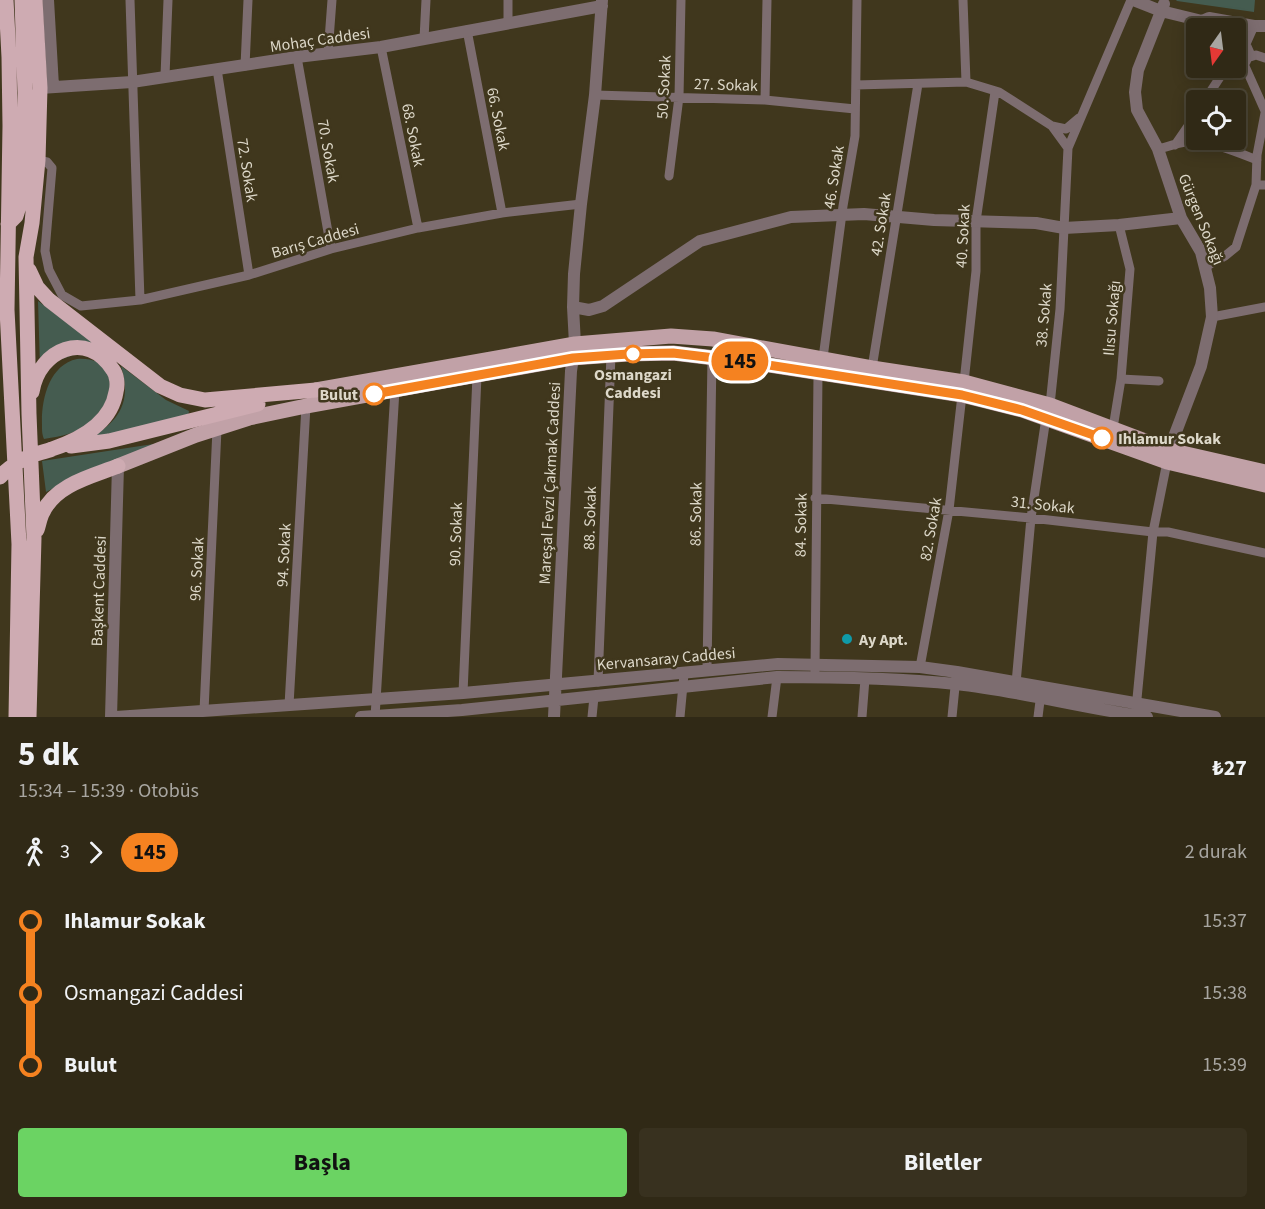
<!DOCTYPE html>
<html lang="tr">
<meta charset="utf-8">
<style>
body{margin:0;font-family:"Source Sans 3",sans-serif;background:#38311f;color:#f1f3f6;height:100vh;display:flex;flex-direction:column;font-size:22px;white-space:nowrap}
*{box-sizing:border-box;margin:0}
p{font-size:20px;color:#a8a6a1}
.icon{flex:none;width:33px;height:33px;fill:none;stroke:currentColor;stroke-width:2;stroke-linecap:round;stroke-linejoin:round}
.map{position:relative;height:717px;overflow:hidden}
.panel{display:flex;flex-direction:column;background:#302916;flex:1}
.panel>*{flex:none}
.badge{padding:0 12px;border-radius:20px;font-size:21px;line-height:39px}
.needle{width:39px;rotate:194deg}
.tools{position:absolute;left:1186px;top:18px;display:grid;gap:12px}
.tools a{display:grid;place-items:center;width:60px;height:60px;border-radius:6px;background:#302916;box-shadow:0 3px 15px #0003,0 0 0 2px #4b4535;font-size:30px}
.map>.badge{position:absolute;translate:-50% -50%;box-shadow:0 0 0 3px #fff}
.legs{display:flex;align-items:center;gap:9px;height:66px;padding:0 18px;font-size:20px}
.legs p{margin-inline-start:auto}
.headline{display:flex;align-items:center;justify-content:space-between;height:102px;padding:0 18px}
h1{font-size:33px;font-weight:700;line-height:45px}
.button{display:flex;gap:12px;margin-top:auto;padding:12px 18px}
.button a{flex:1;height:69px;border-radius:6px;background:#6bd363;color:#111;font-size:24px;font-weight:700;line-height:69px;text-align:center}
.button a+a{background:#38311f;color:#f1f3f6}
ul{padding:0 18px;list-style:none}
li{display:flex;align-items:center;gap:21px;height:72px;font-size:22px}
li i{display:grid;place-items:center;width:9px;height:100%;margin:0 8px;background:currentColor}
li i::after{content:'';width:15px;height:15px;margin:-8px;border:4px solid;border-radius:50%;background:#302916}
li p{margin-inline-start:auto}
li:first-child i{background:linear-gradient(#0000 50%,currentColor 0)}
li:last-child i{background:linear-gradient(currentColor 50%,#0000 0)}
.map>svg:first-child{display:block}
.green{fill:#455c50}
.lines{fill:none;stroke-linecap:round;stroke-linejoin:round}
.minor{stroke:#7d6d70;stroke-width:9}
.tertiary{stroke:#7d6d70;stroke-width:12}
.primary{stroke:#c1a1a7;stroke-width:15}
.trunk{stroke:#ceabb2;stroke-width:15}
.line-1-casing{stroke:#fff;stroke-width:14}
.line-1{stroke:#f58220;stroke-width:9}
.stop-1-dot{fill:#fff;stroke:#f58220;stroke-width:3}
.culture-dot{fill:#0f9aa8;stroke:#40371d;stroke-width:2}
.labels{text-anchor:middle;stroke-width:5;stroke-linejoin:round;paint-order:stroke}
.street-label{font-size:16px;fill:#ddd8c9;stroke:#40371d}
.stop-label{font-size:16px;font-weight:bold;fill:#ddd8c9;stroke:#40371d}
.poi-label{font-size:16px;font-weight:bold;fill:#ddd8c9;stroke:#40371d;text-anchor:start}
</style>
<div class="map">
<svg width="1265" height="717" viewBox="0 0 1265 717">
<rect width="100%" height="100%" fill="#40371d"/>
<path class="green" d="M 1176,0 L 1255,0 L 1254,12 L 1177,1 Z
M 38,301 L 98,346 L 40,367 Z
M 77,359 C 103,357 110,372 112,394 C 90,427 83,433 44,439 C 42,434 42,431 42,425 C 41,400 49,365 77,359 Z
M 121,366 L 166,400 L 189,411 L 188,416 L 89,439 C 120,421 132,401 121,366 Z
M 160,443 L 78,476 L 46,492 L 42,461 Z"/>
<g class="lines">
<path class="minor" d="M 130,0 L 140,300
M 963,0 L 966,82 L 999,92 L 1052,126 L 1068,148 L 1060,309 L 1050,405
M 508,22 L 508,0
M 467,30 L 502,213
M 424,39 L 426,0
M 1236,41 L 1246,44 L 1250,53 L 1246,62 L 1236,66
M 1246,44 L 1254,26
M 381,47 L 418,228
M 328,53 L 332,0
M 297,57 L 331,249
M 1250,57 L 1256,55 L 1265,58
M 1244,64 L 1265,111
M 245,66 L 248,0
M 217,69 L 249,275
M 165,76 L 168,0
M 856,85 L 966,82
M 595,95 L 765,100 L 855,109
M 765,100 L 767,0
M 1205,100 L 1226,68
M 1052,126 L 1066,129 L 1079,118
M 1175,145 L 1197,113
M 1068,148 L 1131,0
M 1158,149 C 1167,147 1177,143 1186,142 C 1211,141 1234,151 1257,160
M 38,160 L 47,162 L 52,168 L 45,251 L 49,270 L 62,295 L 81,306 L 140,300 L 249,275 L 331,249 L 418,228 L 502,213 L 581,204
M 669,176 L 679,97 L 681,0
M 1256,185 L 1257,155 L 1265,113
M 1205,267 L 1225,256 L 1236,247 L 1256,185 L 1265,185
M 1212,317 L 1265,307
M 823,358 L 843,206 L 855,136 L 857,0
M 872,368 L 918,84
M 1121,379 L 1159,381
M 964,382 L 976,271 L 976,221 L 995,92
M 1113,428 L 1121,379 L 1130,269 L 1119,225
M 815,498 L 1031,518 L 1153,532 L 1168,532 L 1265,553
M 920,667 L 949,510 L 962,395
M 707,671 L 712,357
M 815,671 L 818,374
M 598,682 L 611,355
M 1016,683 L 1031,518 L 1046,418
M 463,693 L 477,376
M 289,705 L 306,406
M 1136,709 L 1153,532 L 1167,462
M 204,711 L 217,429
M 375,717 L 395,390
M 592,717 L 594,697
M 680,717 L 684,674
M 772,717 L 777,677
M 862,717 L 865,679
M 952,717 L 956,677
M 1038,717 L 1041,693"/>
<path class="tertiary" d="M 48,0 L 53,86
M 1133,0 L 1161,11 L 1202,21 L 1209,18 L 1254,26 L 1265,26
M 1164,4 L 1138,70 L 1135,92 L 1137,110 L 1158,149 L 1181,218 L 1201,252 L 1210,288 L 1212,317 L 1201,366 L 1169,450
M 40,88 L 132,82 L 297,57 L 381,47 L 602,6
M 573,307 L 589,310 L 603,306 L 700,241 L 791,217 L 864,214 L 934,220 L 1036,223 L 1064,228 L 1119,225 L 1181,218
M 111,717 L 118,466
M 116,717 L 463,693 L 778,664 L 920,667 L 957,672 L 1215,717
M 361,717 L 462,710 L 777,677 C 836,677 897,678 956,684 C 1020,691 1083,708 1147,717
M 554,717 L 571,371 L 575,344 L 573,307 L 574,274 L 581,204 L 595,95 L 602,0"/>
<path class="primary" d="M 316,390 L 575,344 L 671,336 L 713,339 L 872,368 L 964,382 L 1050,405 L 1169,450 L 1265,472
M 118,466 L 196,435 L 249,418 L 306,406 L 572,358 L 628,354 L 673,353 L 756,363 L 962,395 L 1022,410 L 1167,462 L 1265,485"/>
<path class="trunk" d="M 6,0 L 9,57 L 10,126 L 7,310 L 19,544 L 16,717
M 8,224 L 16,216 L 23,194 L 25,93 L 22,0
M 29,270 L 37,287 L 49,300 L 160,386 L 180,395 L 205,400 L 316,390
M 71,446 L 109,441 L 258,404
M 0,477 C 8,468 19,461 30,456 C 37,453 45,452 52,449 C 79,440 111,423 116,392 C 118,385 117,375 113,370 C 87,329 39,349 32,392
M 37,530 C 39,524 40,517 43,512 C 56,484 93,476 118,466
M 29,717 L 34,538 L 29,414 L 26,257 L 32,223 L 38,160 L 40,88 L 35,0"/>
</g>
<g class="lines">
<g class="line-1-casing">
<path id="line-1" d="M 374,394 L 573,358 L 628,354 L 673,353 L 756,363 L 962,395 L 1022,410 L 1102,438"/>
</g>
<use href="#line-1" class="line-1"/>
</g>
<g class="stop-1-dot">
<circle cx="633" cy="354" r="8"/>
<circle cx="374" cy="394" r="10"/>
<circle cx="1102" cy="438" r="10"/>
</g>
<circle class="culture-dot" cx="847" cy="639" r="6"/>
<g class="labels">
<g class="street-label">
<text transform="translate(320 39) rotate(-8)" y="6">Mohaç Caddesi</text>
<text transform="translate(726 84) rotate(2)" y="6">27. Sokak</text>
<text transform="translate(663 87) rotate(-87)" y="6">50. Sokak</text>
<text transform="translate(499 119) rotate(79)" y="6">66. Sokak</text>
<text transform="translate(414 135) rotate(79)" y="6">68. Sokak</text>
<text transform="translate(329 151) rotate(80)" y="6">70. Sokak</text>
<text transform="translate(248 170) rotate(81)" y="6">72. Sokak</text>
<text transform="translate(833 177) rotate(-81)" y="6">46. Sokak</text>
<text transform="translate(1202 219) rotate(68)" y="6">Gürgen Sokağı</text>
<text transform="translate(880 224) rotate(-81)" y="6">42. Sokak</text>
<text transform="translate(962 236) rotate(-87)" y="6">40. Sokak</text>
<text transform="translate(315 240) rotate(-16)" y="6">Barış Caddesi</text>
<text transform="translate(1043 315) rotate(-85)" y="6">38. Sokak</text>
<text transform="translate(1111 318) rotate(-85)" y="6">Ilısu Sokağı</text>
<text transform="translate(549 483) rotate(-87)" y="6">Mareşal Fevzi Çakmak Caddesi</text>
<text transform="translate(1043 504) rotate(6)" y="6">31. Sokak</text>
<text transform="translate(695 514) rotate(-89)" y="6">86. Sokak</text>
<text transform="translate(589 518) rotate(-88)" y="6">88. Sokak</text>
<text transform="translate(800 525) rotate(-89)" y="6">84. Sokak</text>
<text transform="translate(930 529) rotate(-80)" y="6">82. Sokak</text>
<text transform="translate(455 534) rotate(-88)" y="6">90. Sokak</text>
<text transform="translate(283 555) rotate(-87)" y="6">94. Sokak</text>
<text transform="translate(196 569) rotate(-87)" y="6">96. Sokak</text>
<text transform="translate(98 591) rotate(-88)" y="6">Başkent Caddesi</text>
<text transform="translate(666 658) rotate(-5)" y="6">Kervansaray Caddesi</text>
</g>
<g class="stop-label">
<text x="633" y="380">Osmangazi<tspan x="633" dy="18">Caddesi</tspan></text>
<text x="358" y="400" text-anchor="end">Bulut</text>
<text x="1118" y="444" text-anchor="start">Ihlamur Sokak</text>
</g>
<g class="poi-label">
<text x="859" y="645">Ay Apt.</text>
</g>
</g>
</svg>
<div class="tools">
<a><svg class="needle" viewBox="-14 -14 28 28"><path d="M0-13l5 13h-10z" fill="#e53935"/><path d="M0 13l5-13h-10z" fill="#a8a6a1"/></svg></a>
<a><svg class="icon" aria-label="locate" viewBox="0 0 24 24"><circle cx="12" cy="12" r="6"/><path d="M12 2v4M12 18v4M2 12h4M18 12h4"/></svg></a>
</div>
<b class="badge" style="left:740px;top:361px;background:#f58220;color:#111">145</b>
</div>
<section class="panel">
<div class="headline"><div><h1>5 dk</h1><p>15:34 – 15:39 · Otobüs</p></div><b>₺27</b></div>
<div class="legs"><svg class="icon" aria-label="walk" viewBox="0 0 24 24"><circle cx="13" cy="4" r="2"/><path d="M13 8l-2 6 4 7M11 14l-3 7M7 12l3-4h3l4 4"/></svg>3<svg class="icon" aria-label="forward" viewBox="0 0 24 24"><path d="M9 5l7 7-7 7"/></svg><b class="badge" style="background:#f58220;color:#111">145</b><p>2 durak</p></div>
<ul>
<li><i style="color:#f58220"></i><b>Ihlamur Sokak</b><p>15:37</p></li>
<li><i style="color:#f58220"></i><span>Osmangazi Caddesi</span><p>15:38</p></li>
<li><i style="color:#f58220"></i><b>Bulut</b><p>15:39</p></li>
</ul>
<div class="button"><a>Başla</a><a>Biletler</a></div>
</section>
